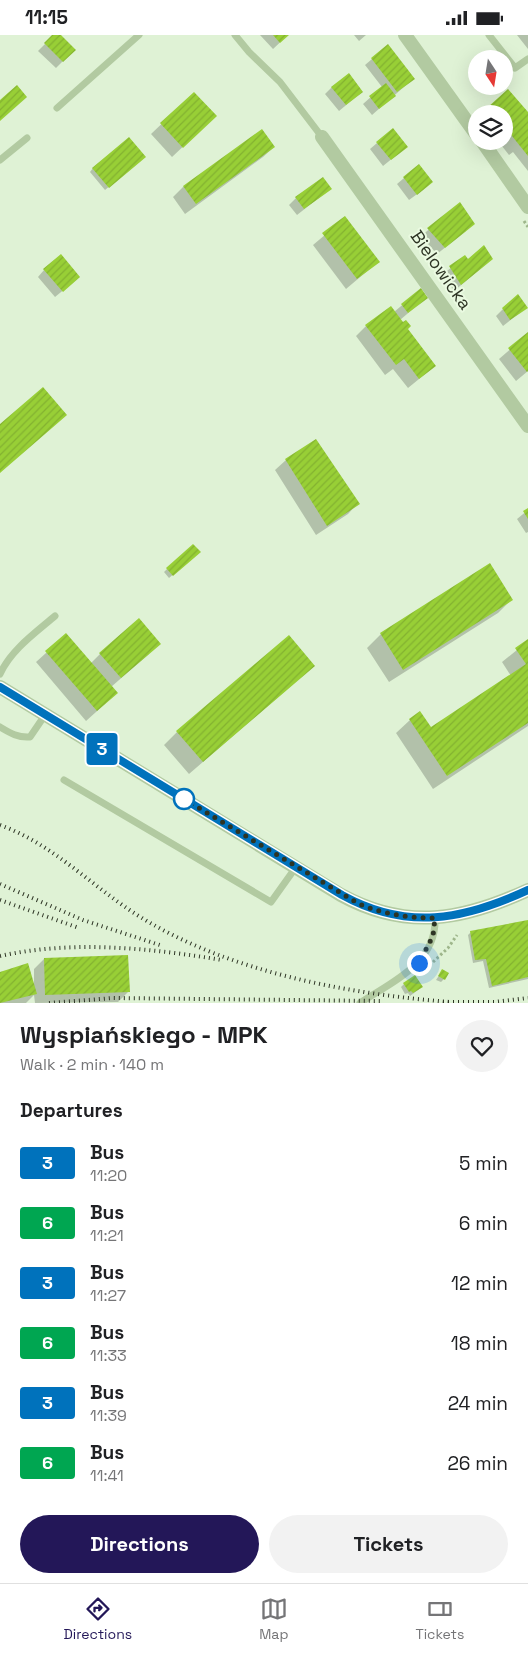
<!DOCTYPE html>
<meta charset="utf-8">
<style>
body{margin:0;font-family:"Space Grotesk",sans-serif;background:#f2f2f2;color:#202124;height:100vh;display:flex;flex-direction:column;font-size:19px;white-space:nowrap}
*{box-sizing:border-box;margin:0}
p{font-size:16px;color:#757577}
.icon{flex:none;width:28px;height:28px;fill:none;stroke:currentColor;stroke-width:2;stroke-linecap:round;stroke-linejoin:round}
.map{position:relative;height:968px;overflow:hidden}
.panel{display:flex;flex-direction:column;background:#fff;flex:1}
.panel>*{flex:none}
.badge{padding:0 10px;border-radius:4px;font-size:18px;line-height:32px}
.needle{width:32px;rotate:168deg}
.fabs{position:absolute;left:468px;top:15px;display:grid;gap:10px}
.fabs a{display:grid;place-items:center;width:45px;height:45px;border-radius:50%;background:#fff;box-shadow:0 5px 20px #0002;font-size:25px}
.you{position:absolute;width:25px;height:25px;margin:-12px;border:4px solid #fff;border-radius:50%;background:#1a73e8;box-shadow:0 0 0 8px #1a73e833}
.map>.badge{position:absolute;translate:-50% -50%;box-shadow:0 0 0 2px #fff}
h2{padding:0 20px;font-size:19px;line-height:45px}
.round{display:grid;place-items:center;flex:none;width:52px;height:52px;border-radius:26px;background:#f2f2f2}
.summary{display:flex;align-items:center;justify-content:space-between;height:85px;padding:0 20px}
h1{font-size:24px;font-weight:700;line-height:38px}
.cta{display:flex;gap:10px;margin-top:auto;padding:10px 20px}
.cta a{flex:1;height:58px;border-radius:30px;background:#231758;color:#fff;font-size:20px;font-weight:700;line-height:58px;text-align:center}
.cta a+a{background:#f2f2f2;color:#202124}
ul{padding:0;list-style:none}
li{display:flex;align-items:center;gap:15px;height:60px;padding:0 20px}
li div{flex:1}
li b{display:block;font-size:19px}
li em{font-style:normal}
li .badge{min-width:55px;font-weight:700;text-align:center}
.status{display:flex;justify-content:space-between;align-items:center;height:35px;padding:0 25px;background:#fff;direction:ltr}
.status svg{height:14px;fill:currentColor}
.menu{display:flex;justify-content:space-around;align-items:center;height:70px;border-top:1px solid #e0e0e0;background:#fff;font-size:14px;color:#757577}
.menu a{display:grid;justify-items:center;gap:2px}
.menu .active{color:#231758}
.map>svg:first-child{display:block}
.shadow{fill:#0003}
.building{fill:url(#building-hatch)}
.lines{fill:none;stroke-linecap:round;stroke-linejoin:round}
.path{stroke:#9eb68b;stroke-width:3;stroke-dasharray:2.5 2.5;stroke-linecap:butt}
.service{stroke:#b2caa1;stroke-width:7}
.minor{stroke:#b2caa1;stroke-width:14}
.tertiary{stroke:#b2caa1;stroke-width:14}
.rail{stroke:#2d3424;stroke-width:4;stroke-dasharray:1 4;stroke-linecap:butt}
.line-casing{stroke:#fff;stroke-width:11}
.line{stroke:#0072bc;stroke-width:8}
.walk{stroke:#2d3424;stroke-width:5;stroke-dasharray:0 9}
.stop-dot{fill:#fff;stroke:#0072bc;stroke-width:2.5}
.labels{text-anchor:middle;stroke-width:4;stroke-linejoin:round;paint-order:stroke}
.street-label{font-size:18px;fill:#2d3424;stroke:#eafae1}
</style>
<div class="status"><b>11:15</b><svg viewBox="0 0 49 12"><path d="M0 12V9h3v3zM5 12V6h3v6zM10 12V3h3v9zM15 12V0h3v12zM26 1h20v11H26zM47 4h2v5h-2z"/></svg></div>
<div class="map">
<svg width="528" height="968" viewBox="0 0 528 968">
<defs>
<pattern id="building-hatch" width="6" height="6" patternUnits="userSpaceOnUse" patternTransform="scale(1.25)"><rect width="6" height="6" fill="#98cf36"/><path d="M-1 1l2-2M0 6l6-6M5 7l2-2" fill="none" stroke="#83b230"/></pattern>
</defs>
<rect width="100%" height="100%" fill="#dff2d5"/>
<path class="shadow" d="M 54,0 L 59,0 L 74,15 L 56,33 L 38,16 Z
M 260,0 L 288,0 L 273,14 Z
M 354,0 L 366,0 L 359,6 Z
M 517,0 L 528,0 L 528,14 Z
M 372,24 L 413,44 L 372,80 L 363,69 L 382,52 L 365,30 Z
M 332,52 L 362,57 L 339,76 L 325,59 Z
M 194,58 L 205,91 L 172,122 L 151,99 Z
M 489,73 L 528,79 L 528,136 L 513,117 L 509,120 L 498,106 L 504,106 L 504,79 L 483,79 Z
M 262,96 L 274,112 L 263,122 L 185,179 L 173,162 L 183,152 Z
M 377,108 L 399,118 L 383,131 L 370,114 Z
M 141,125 L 105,155 L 90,137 L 93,133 Z
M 404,143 L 424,154 L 409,165 L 397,149 Z
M 330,154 L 297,180 L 289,170 L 296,163 Z
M 460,169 L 466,196 L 437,219 L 421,201 Z
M 345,183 L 378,227 L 346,254 L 313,210 Z
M 483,212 L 492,224 L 454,256 L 443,239 L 465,222 L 467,225 Z
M 44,235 L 72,248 L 55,262 L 38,242 Z
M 420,255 L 427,262 L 400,285 L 435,331 L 408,353 L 393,334 L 385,340 L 356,301 L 366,291 L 394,277 Z
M 526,273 L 503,291 L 496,281 L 503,274 Z
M 528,299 L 528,336 L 516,346 L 499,324 Z
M 316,405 L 358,468 L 348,479 L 316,500 L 275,435 L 286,425 Z
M 528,475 L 528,497 L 526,498 L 517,484 Z
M 196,520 L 169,543 L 164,537 L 167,534 Z
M 489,530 L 511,565 L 498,578 L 389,647 L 367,613 L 381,599 Z
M 66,600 L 91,628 L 100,619 L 149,619 L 111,652 L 106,668 L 86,686 L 36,627 Z
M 528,606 L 528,691 L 433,754 L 396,698 L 410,685 L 431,694 L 511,641 L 502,627 Z
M 314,631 L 189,739 L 164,710 L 177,697 Z
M 528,887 L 528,944 L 489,953 L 483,926 L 473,928 L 468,900 L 471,897 Z
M 44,924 L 128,957 L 118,967 L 35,968 L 34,960 L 26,968 L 0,968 L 0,938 L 34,951 L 34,934 Z
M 442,936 L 444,944 L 441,947 L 436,945 Z
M 404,949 L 422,952 L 410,961 L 408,958 L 405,959 L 401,952 Z"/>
<path class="building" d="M 52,0 L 61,0 L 76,15 L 63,27 L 44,8 Z
M 273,0 L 289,0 L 280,8 Z
M 388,9 L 415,44 L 397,57 L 371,23 Z
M 349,38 L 363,57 L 346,70 L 331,52 Z
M 386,48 L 396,61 L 379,74 L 369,61 Z
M 17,50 L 27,62 L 0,86 L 0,65 Z
M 508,54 L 528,77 L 528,121 L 504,91 L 504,79 L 494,79 L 488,72 Z
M 194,57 L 217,81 L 183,113 L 160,88 Z
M 393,93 L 408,112 L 391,125 L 376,107 Z
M 262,94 L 275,112 L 196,169 L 183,151 Z
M 129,102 L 146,122 L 109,153 L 92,133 Z
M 419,129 L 433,147 L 417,160 L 403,142 Z
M 323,142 L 332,154 L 304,174 L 295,162 Z
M 460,167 L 475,189 L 445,213 L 427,193 Z
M 345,181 L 380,227 L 357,244 L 322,198 Z
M 484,210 L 493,224 L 461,250 L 449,231 L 465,220 L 468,224 Z
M 61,219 L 80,242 L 63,257 L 43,234 Z
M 421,253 L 428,263 L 408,278 L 401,269 Z
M 518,259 L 528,273 L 510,285 L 502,273 Z
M 391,271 L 403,287 L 406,285 L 411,291 L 408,294 L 436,331 L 419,344 L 404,324 L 396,330 L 365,290 Z
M 528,297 L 528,336 L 527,337 L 508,313 Z
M 43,352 L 67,380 L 0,438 L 0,389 Z
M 316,404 L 360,469 L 327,491 L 285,424 Z
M 528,473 L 528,484 L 523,476 Z
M 193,509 L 201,517 L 173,541 L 166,533 Z
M 490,528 L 513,565 L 403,635 L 380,598 Z
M 139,583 L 161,609 L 121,643 L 99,618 Z
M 66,598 L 118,658 L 97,676 L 45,616 Z
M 289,600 L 315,631 L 203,727 L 176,696 Z
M 528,604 L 528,688 L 447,741 L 409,684 L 420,676 L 431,692 L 526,629 L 515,613 Z
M 528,885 L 528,942 L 492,951 L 486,924 L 475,925 L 470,896 Z
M 128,920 L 130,957 L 45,960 L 44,923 Z
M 28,928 L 37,959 L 0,968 L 0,937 Z
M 442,934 L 449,938 L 445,945 L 438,941 Z
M 415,940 L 423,952 L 413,958 L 411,956 L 409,957 L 403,948 Z"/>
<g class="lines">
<path class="path" d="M 524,186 L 528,192
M 433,927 L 448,913 L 457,900"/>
<path class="service" d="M 235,0 L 249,17 L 280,47 L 322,102
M 489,0 L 515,33 L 528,24
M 57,73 L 139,0
M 0,125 L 27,103
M 0,639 C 11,615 35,598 55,581
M 0,692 C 10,698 18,703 30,702 L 45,680
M 64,745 L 271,867 L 296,832
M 360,968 C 392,947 437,928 435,883"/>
<path class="minor" d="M 405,0 L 476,99
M 322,102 L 528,391
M 482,106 L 528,172"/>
<path class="tertiary" d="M 0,652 L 341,860 C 407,896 463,885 528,855"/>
<path class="rail" d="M 0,790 C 55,810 93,853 142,883 C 230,937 348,959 450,967
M 0,849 L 83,885 L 163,911
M 0,865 L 79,893
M 0,921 C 73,905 149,913 222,925
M 443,967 L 494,967 L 528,963
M 49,968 L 113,963 L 381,966"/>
</g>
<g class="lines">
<g class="line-casing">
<path id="line" d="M 0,652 L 342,860 C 407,896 463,885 528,855"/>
</g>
<use href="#line" class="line"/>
<path class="walk" d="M 184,764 L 359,869 C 383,879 408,883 435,883 L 433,901 L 419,928"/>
</g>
<circle class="stop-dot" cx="184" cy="764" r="10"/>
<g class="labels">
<g class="street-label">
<text transform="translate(441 235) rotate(55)" y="6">Bielowicka</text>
</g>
</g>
</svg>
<div class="fabs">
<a><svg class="needle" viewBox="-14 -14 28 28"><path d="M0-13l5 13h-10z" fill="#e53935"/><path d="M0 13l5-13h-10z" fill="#757577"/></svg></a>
<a><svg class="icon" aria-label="layers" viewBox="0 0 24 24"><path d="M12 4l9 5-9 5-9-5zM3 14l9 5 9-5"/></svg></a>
</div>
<div class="you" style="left:419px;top:928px"></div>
<b class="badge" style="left:102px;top:714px;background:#0072bc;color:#fff">3</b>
</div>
<section class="panel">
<div class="summary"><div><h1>Wyspiańskiego - MPK</h1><p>Walk · 2 min · 140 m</p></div><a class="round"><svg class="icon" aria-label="heart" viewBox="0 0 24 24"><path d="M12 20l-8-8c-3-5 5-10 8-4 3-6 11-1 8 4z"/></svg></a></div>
<h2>Departures</h2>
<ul>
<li><span class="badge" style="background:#0072bc;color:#fff">3</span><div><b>Bus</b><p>11:20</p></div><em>5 min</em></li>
<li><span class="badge" style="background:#00a651;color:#fff">6</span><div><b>Bus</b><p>11:21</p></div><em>6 min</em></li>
<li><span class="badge" style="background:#0072bc;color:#fff">3</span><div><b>Bus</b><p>11:27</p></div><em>12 min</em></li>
<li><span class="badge" style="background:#00a651;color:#fff">6</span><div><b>Bus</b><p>11:33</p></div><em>18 min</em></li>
<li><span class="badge" style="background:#0072bc;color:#fff">3</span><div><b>Bus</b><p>11:39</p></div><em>24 min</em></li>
<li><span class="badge" style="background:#00a651;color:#fff">6</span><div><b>Bus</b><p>11:41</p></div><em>26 min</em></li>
</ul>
<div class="cta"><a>Directions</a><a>Tickets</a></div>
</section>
<nav class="menu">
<a class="active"><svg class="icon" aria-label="directions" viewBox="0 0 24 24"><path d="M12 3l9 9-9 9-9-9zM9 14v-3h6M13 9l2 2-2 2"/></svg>Directions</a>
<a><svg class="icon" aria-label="map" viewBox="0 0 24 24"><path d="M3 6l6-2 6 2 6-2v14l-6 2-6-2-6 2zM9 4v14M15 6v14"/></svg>Map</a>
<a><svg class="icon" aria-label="tickets" viewBox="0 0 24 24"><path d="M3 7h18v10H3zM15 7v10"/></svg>Tickets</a>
</nav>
